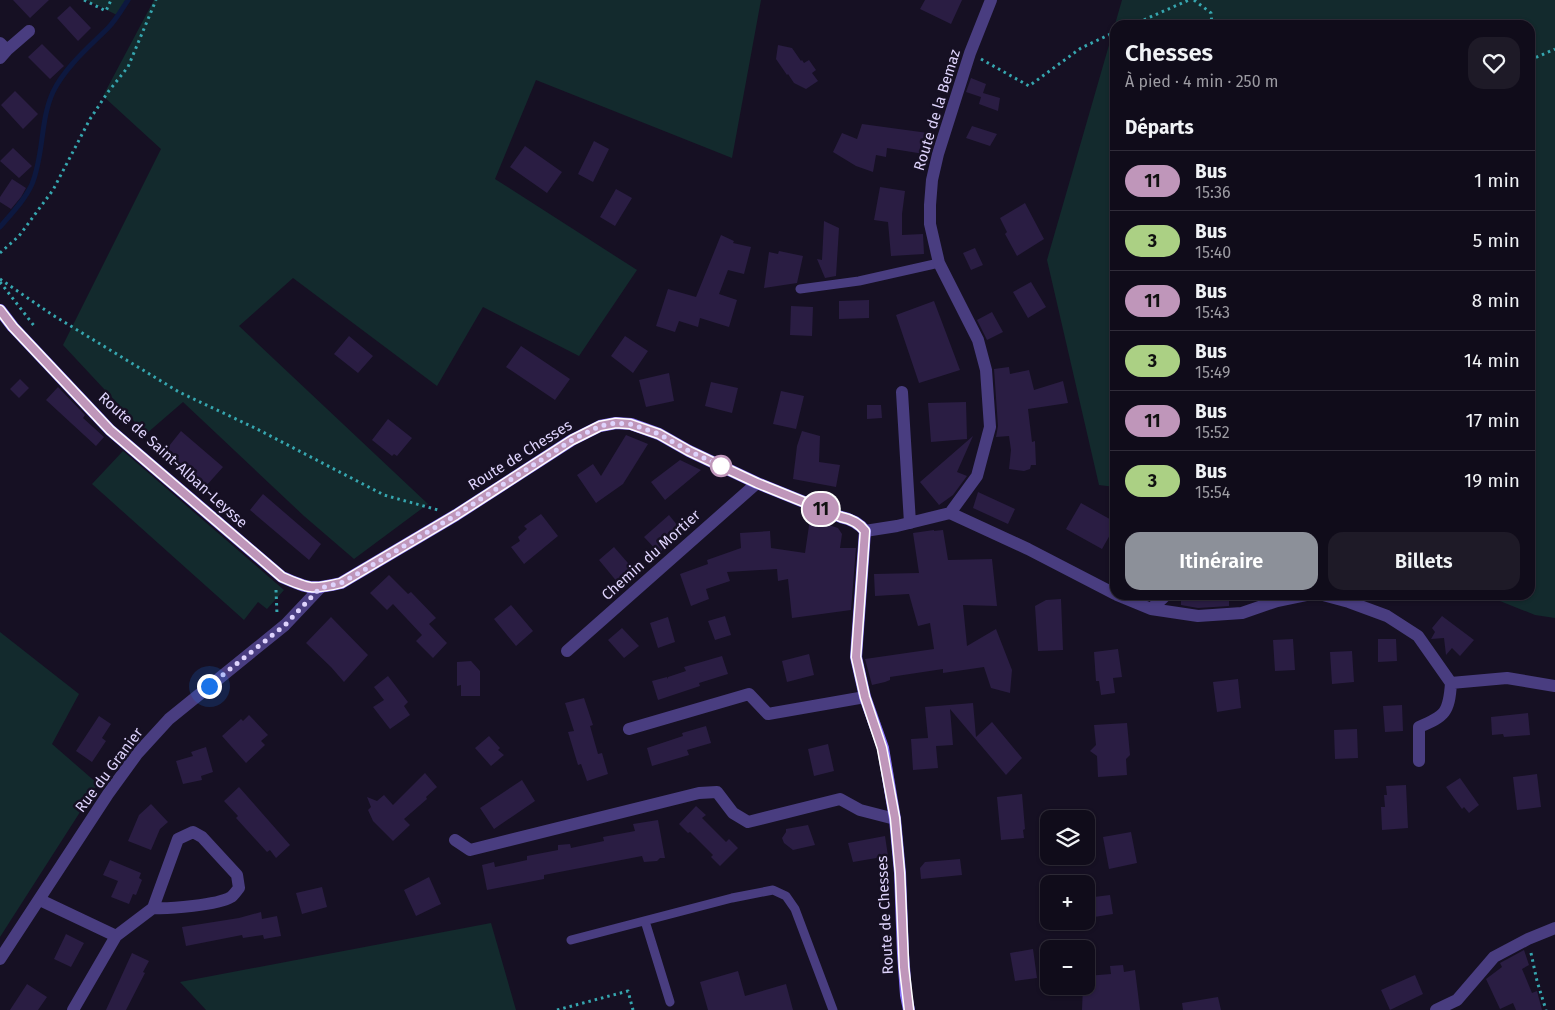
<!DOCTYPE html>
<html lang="fr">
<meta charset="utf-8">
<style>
body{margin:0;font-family:"Fira Sans",sans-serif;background:#1e1a27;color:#f1f3f6;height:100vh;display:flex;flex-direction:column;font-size:19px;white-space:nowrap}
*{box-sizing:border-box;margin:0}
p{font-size:16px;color:#9c9ba2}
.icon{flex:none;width:28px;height:28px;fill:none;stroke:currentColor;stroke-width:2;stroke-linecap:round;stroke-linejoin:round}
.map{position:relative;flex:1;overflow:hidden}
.details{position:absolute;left:1110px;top:20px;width:425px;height:580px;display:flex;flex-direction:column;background:#100c1a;border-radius:15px;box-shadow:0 1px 4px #0004,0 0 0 1px #302c39}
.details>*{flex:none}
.badge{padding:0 10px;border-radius:16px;font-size:18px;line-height:32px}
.controls{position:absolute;left:1040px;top:810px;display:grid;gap:10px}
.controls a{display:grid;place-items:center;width:55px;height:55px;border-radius:10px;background:#100c1a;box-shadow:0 1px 4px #0004,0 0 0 1px #302c39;font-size:25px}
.you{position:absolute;width:25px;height:25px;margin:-12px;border:4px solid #fff;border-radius:50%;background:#1a73e8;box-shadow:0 0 0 8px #1a73e833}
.map>.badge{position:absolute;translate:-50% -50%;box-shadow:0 0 0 2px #fff}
h2{padding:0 15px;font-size:19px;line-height:45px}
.round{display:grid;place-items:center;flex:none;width:52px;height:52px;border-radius:15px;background:#1e1a27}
.headline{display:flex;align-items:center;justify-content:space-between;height:85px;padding:0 15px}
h1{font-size:24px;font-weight:600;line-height:38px}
.primary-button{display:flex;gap:10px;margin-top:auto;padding:10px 15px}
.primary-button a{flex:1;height:58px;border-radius:15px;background:#8c9099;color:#fff;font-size:20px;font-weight:600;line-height:58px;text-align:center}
.primary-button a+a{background:#1e1a27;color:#f1f3f6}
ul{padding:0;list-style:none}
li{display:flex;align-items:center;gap:15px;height:60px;padding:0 15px;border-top:1px solid #302c39}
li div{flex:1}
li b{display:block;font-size:19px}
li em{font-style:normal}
li .badge{min-width:55px;font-weight:700;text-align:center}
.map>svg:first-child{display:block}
.green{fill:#132a2d}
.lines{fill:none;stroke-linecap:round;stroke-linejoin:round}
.stream{stroke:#0d183f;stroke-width:5}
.building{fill:#2a1d43}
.path{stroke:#36a6af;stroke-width:3;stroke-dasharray:2.5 4;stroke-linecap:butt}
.service{stroke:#493d80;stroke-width:9}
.minor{stroke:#493d80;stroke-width:12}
.tertiary{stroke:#493d80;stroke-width:12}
.secondary{stroke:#8771f7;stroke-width:12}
.line-casing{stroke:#fff;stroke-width:11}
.line{stroke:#bf96ba;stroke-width:8}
.walk{stroke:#dfd4fd;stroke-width:5;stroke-dasharray:0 9}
.stop-dot{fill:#fff;stroke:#bf96ba;stroke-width:2.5}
.labels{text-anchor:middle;stroke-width:5;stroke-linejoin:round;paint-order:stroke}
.street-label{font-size:15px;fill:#dfd4fd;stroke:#161023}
</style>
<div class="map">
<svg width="1555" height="1010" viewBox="0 0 1555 1010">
<rect width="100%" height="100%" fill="#161023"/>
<path class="green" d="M 86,0 L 128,0 L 117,15 Z
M 154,0 L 761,0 L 732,158 L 536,80 L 495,179 L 637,270 L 579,356 L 483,307 L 437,386 L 293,278 L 239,326 L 428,504 L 354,559 L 304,516 L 183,402 L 146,434 L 63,345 L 161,149 L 103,96 Z
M 1122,0 L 1555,0 L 1555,618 L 1535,615 L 1485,595 L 1530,595 L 1530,25 L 1115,25 L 1115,487 L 1099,485 L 1047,260 Z
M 123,451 L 284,590 L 267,609 L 258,602 L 244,620 L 92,484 Z
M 0,632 L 79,694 L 52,744 L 98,784 L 0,937 Z
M 491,923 L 516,1010 L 206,1010 L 180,982 Z"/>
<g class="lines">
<path class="stream" d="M 0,227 C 11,214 25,200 32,184 C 44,155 40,120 53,92 C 65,67 89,47 108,28 C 116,20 122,9 128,0"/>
</g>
<path class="building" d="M 13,0 L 49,0 L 30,18 Z
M 925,0 L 962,0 L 951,24 L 920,9 Z
M 70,6 L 91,28 L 78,41 L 57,18 Z
M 42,44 L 64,66 L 50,79 L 28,57 Z
M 778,45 L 792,48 L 801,61 L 802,60 L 804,63 L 809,60 L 816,70 L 812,73 L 818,81 L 806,89 L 794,83 L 788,74 L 787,75 L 776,59 Z
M 971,78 L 986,84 L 983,93 L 1000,98 L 998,111 L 979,104 L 981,97 L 966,92 Z
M 15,91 L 38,114 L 23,129 L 1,105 Z
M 862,124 L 928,133 L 924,154 L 887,148 L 886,157 L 876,155 L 873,172 L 856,166 L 833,152 L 842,133 L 857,139 Z
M 972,126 L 997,134 L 990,146 L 966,138 Z
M 594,141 L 609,149 L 593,182 L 578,174 Z
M 525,146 L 562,172 L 547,193 L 510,167 Z
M 13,148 L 32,166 L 19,178 L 0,161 Z
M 12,179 L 26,188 L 21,197 L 11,209 L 0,202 L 0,197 Z
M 880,187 L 905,191 L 902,214 L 902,235 L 923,234 L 924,254 L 891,256 L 888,222 L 874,220 Z
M 616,189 L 632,198 L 615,226 L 600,217 Z
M 1025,203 L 1044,239 L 1017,256 L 1005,234 L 1007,232 L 1000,218 Z
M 824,221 L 839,228 L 836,276 L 825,278 L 817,259 L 822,260 Z
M 721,235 L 734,241 L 733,243 L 751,247 L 744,274 L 728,270 L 719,294 L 737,300 L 729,327 L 700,318 L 698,327 L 679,321 L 675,332 L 656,326 L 668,289 L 696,297 Z
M 975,248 L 983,265 L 971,270 L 963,253 Z
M 779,251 L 803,256 L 797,283 L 764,288 L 769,252 L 778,254 Z
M 1031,282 L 1046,307 L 1028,318 L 1013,292 Z
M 869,300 L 869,318 L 839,319 L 839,301 Z
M 934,301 L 960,370 L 919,383 L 896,315 Z
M 791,306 L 813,307 L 812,336 L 790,335 Z
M 992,312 L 1003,332 L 987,340 L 977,320 Z
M 349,336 L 373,356 L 358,373 L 334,354 Z
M 625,336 L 648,351 L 633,373 L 611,356 Z
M 521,346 L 570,379 L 555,400 L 506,367 Z
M 1009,367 L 1010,374 L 1029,370 L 1034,390 L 1063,381 L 1068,403 L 1028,409 L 1032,442 L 1035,441 L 1036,465 L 1031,465 L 1030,469 L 1024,471 L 1009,469 L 1011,450 L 1009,436 L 996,437 L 998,426 L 994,369 Z
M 669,373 L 674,401 L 646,407 L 639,380 Z
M 20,379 L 29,388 L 19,398 L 10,389 Z
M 711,382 L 738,388 L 732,413 L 705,406 Z
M 58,387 L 85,415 L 83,418 L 104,437 L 96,446 L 46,400 Z
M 781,391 L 804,396 L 796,429 L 773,424 Z
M 966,402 L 967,439 L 931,442 L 928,403 Z
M 867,405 L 881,405 L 882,418 L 867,419 Z
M 388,419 L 412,438 L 397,456 L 394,454 L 392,456 L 372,440 Z
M 181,431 L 223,467 L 206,486 L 165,451 Z
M 802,431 L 820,436 L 819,462 L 840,465 L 836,487 L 793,479 L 797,446 Z
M 626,435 L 648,444 L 623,484 L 596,503 L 577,475 L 593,464 L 601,476 Z
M 973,436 L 957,472 L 967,476 L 953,495 L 939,505 L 920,482 Z
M 680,460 L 701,470 L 665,500 L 651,482 Z
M 978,492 L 1015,509 L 1008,524 L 973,508 Z
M 263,494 L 321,544 L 309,560 L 250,510 Z
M 1081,503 L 1115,522 L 1115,526 L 1102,549 L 1066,529 Z
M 541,514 L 558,536 L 524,564 L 511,547 L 520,541 L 518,537 L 527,529 L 524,526 Z
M 669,515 L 682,531 L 659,553 L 644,537 Z
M 810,519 L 838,528 L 842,534 L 840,548 L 856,548 L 851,610 L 792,618 L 788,579 L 778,581 L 777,569 L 727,572 L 730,581 L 706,589 L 709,599 L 691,606 L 680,574 L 708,564 L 707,560 L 741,548 L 740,533 L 770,531 L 771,548 L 805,553 Z
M 934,530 L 934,531 L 943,530 L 948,560 L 992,559 L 997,606 L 963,605 L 967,646 L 996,629 L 1012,670 L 1010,693 L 991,688 L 984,667 L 943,673 L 943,669 L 890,677 L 890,680 L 885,682 L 872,685 L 865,659 L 934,649 L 930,623 L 918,626 L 909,594 L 875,596 L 874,574 L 919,573 L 913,533 Z
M 614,547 L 634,570 L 618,583 L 599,560 Z
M 389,575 L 408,594 L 411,592 L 436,618 L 429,624 L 447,643 L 433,658 L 416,641 L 422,635 L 393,604 L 387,610 L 370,593 Z
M 1181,595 L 1229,595 L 1229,606 L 1198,608 L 1181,605 Z
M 1061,599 L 1063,650 L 1038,651 L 1035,606 L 1046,600 Z
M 511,605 L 533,631 L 516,646 L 494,619 Z
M 725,616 L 731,635 L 715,640 L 708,621 Z
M 1442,616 L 1474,640 L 1460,656 L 1452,648 L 1446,655 L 1444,638 L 1431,639 L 1435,632 L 1432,628 Z
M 331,617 L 368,655 L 344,682 L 331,667 L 306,643 Z
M 668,617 L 675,642 L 658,648 L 650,623 Z
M 622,628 L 639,646 L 624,658 L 608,640 Z
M 1293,639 L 1295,670 L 1275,671 L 1273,640 Z
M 1378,639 L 1396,639 L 1397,661 L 1378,662 Z
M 1118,649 L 1122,677 L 1113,678 L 1115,693 L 1101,695 L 1099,681 L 1096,681 L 1094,652 Z
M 1352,651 L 1354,682 L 1332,684 L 1330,652 Z
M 809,654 L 814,675 L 787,682 L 782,661 Z
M 722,656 L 728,674 L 699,683 L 700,686 L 658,700 L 652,681 L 667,677 L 668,679 L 668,677 L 686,671 L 684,667 Z
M 471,661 L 480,671 L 480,696 L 461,696 L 461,685 L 457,686 L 457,662 Z
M 388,676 L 408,702 L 404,706 L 410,715 L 390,729 L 373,707 L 384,700 L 374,687 Z
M 1238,679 L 1241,708 L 1217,712 L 1213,682 Z
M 584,698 L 593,725 L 590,726 L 598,754 L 602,753 L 608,774 L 587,781 L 581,764 L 578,765 L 568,732 L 574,731 L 565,703 Z
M 973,703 L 976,737 L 992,722 L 1022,758 L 1006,775 L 950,709 L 953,745 L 936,746 L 938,768 L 913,770 L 911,739 L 928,738 L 925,707 Z
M 1402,705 L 1403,731 L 1385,732 L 1383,706 Z
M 1528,713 L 1530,735 L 1504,737 L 1503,734 L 1492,735 L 1491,717 Z
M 249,715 L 268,735 L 261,741 L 265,745 L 246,763 L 222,736 L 241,719 L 243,721 Z
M 99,716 L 111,724 L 102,738 L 106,741 L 92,762 L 76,751 Z
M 1127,723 L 1130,755 L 1126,759 L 1127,775 L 1098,777 L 1097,756 L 1090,751 L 1096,745 L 1094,725 Z
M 706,726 L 711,743 L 687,750 L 689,755 L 652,766 L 647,748 L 683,736 L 682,733 Z
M 1357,729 L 1358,758 L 1335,759 L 1334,730 Z
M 489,736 L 500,748 L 498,750 L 504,755 L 491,766 L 475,748 Z
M 828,744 L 834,771 L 814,776 L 808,749 Z
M 206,747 L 213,772 L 201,776 L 202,780 L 183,784 L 176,761 L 193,756 L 191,752 Z
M 425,773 L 437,787 L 426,797 L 427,799 L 404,819 L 410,825 L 393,841 L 373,821 L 368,810 L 371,807 L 367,797 L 377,801 L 384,795 L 393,805 Z
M 1537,774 L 1541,807 L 1517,810 L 1513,777 Z
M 1460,778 L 1479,805 L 1469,813 L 1464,807 L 1462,809 L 1446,787 Z
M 522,780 L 535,801 L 494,829 L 480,808 Z
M 1406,785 L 1408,828 L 1382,830 L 1381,807 L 1385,807 L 1384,795 L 1387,795 L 1386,786 Z
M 239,787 L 290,845 L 276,858 L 270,850 L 267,852 L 236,818 L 238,816 L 224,801 Z
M 1022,794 L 1025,829 L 1023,830 L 1024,838 L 1001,840 L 997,797 Z
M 151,804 L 168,822 L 160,829 L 151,850 L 128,841 L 139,815 Z
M 696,806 L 706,815 L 702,818 L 726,842 L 729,839 L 738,848 L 720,866 L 711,857 L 713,855 L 690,832 L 688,833 L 679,824 Z
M 658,820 L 665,858 L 660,858 L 657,861 L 644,862 L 642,856 L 544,875 L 544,879 L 487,890 L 482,865 L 494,862 L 495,867 L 527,860 L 527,856 L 558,850 L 558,845 L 570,844 L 571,848 L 604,841 L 603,837 L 635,831 L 633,824 Z
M 808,825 L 815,845 L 793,850 L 784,843 L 782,838 L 786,832 L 786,829 Z
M 1131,832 L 1137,863 L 1109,869 L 1103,837 Z
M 885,836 L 888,856 L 853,862 L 848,843 Z
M 960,859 L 962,875 L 921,879 L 920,868 L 925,862 Z
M 110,860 L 141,873 L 139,878 L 142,880 L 136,895 L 133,894 L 129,904 L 111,897 L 118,881 L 103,875 Z
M 429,877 L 441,904 L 416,916 L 404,890 Z
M 322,887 L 327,907 L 302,914 L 296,893 Z
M 1110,895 L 1113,914 L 1088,918 L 1086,898 Z
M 261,912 L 262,919 L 277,916 L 281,936 L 264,939 L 263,935 L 243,938 L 242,935 L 186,946 L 182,927 L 239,918 Z
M 66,934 L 84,943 L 71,967 L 54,959 Z
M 1033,949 L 1037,978 L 1015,981 L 1010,953 Z
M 1524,950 L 1529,965 L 1522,969 L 1532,993 L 1537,991 L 1542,1010 L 1516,1010 L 1513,1003 L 1500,1009 L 1486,979 L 1502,967 L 1500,963 Z
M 132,953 L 149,961 L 143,972 L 145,973 L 126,1010 L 106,1010 Z
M 1123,965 L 1124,972 L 1135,970 L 1140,1010 L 1082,1010 L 1083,986 L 1086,986 L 1086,976 L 1111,974 L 1110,966 Z
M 738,971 L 745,996 L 786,984 L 793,1010 L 708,1010 L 700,982 Z
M 1415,975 L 1423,994 L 1390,1010 L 1381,990 Z
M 27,984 L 47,997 L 38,1010 L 10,1010 Z
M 1218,997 L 1221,1010 L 1183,1010 L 1182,1003 Z"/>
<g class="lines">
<path class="path" d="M 84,0 L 106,11 L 111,0
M 1194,0 L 1211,13 L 1212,25
M 1132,25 L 1189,0
M 981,59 L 1029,86 L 1081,48 L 1115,32
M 1530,60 L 1555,49
M 0,253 L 19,236 L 53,190 L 90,119 L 108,92 L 128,67 L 156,0
M 0,279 L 51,314 L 179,392 L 255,428 L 384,495 L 438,510
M 0,282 L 35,327
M 276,590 L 277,614
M 1531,953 L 1537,981 L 1546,1010
M 557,1010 L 628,991 L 633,1010"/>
<path class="service" d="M 800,289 L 859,281 L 939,263
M 645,921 L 670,1002
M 571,940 L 732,898 L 773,890 L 786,896 L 795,909 L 833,1010"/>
<path class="minor" d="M 0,43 L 7,50 L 0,58
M 7,50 L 29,31
M 902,392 L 910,523
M 950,513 L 1028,549 L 1115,594
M 865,531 L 897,526 L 950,513 L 977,476 L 990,427 L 986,370 L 978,340 L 939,263 L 930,224 L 930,205 L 932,180 L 938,154 L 970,53 L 991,0
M 1117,595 L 1151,609 L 1198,616 L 1242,613 L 1277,601 L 1306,595
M 1323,595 L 1349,602 L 1387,616 L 1418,636 L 1451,683 L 1507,678 L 1555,686
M 1151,609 L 1166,595
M 567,651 L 757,483
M 629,729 L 749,694 L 768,714 L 865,697
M 1419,761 L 1419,727 C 1445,716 1449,713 1451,683
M 455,840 L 470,850 L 699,793 L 717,792 L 733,813 L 748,822 L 840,799 L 860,810 L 895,819
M 40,900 L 116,936 L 73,1010
M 116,936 L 153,908 L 178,839 L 193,832 L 202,837 L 237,875 L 239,888 C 237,890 234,895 231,897 C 218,905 169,909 153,908
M 1436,1010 L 1457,1000 L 1494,957 L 1528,939 L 1555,928"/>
<path class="tertiary" d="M 0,959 L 108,794 L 137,754 L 169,719 L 285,625 L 320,588"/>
<path class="secondary" d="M 0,310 L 13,327 L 110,430 L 282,577 C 309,589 312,590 341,583 L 456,515 L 572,440 L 600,426 L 616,423 L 631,424 L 659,434 L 689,451 L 757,483 L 841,517 C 851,519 859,523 865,531 L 856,657 L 865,697 L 883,748 L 895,819 L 900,873 L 903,953 L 906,995 L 909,1010"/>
</g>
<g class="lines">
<g class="line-casing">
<path id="line" d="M 0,310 L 13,327 L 110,430 L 282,577 C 309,589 312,590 341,583 L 456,515 L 572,440 L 600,426 L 616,423 L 630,424 L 659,434 L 689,451 L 757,483 L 841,517 C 851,519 859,523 865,531 L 856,657 L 865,697 L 882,748 L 895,818 L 900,873 L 904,967 L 909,1010"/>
</g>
<use href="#line" class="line"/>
<path class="walk" d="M 209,686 L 285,625 L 320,588 L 341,583 L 364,570 L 456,515 L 572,440 L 600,426 L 616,423 L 630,424 L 645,429 L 659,434 L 689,451 L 721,466"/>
</g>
<circle class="stop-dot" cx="721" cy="466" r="10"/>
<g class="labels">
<g class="street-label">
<text transform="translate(937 110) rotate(-73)" y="5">Route de la Bemaz</text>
<text transform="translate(520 455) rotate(-32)" y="5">Route de Chesses</text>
<text transform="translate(173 460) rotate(42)" y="5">Route de Saint-Alban-Leysse</text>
<text transform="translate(651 555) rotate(-42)" y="5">Chemin du Mortier</text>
<text transform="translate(109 770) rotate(-53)" y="5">Rue du Granier</text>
<text transform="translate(885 915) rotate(-93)" y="5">Route de Chesses</text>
</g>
</g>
</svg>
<div class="controls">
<a><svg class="icon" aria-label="layers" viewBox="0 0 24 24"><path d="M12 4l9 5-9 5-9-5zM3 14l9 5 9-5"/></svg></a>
<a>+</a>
<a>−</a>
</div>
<div class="you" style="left:209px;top:686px"></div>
<b class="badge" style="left:821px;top:509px;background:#bf96ba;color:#111">11</b>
<section class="details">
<div class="headline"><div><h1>Chesses</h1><p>À pied · 4 min · 250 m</p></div><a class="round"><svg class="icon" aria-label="heart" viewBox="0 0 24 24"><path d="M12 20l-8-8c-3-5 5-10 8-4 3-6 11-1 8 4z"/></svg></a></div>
<h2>Départs</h2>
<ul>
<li><span class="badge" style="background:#bf96ba;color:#111">11</span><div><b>Bus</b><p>15:36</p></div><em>1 min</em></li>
<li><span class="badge" style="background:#abd084;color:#111">3</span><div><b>Bus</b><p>15:40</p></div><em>5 min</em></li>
<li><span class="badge" style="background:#bf96ba;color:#111">11</span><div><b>Bus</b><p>15:43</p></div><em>8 min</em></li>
<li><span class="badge" style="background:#abd084;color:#111">3</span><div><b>Bus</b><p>15:49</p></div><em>14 min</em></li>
<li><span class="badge" style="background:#bf96ba;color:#111">11</span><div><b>Bus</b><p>15:52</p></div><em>17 min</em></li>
<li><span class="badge" style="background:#abd084;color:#111">3</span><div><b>Bus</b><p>15:54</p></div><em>19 min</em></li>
</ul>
<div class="primary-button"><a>Itinéraire</a><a>Billets</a></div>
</section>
</div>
